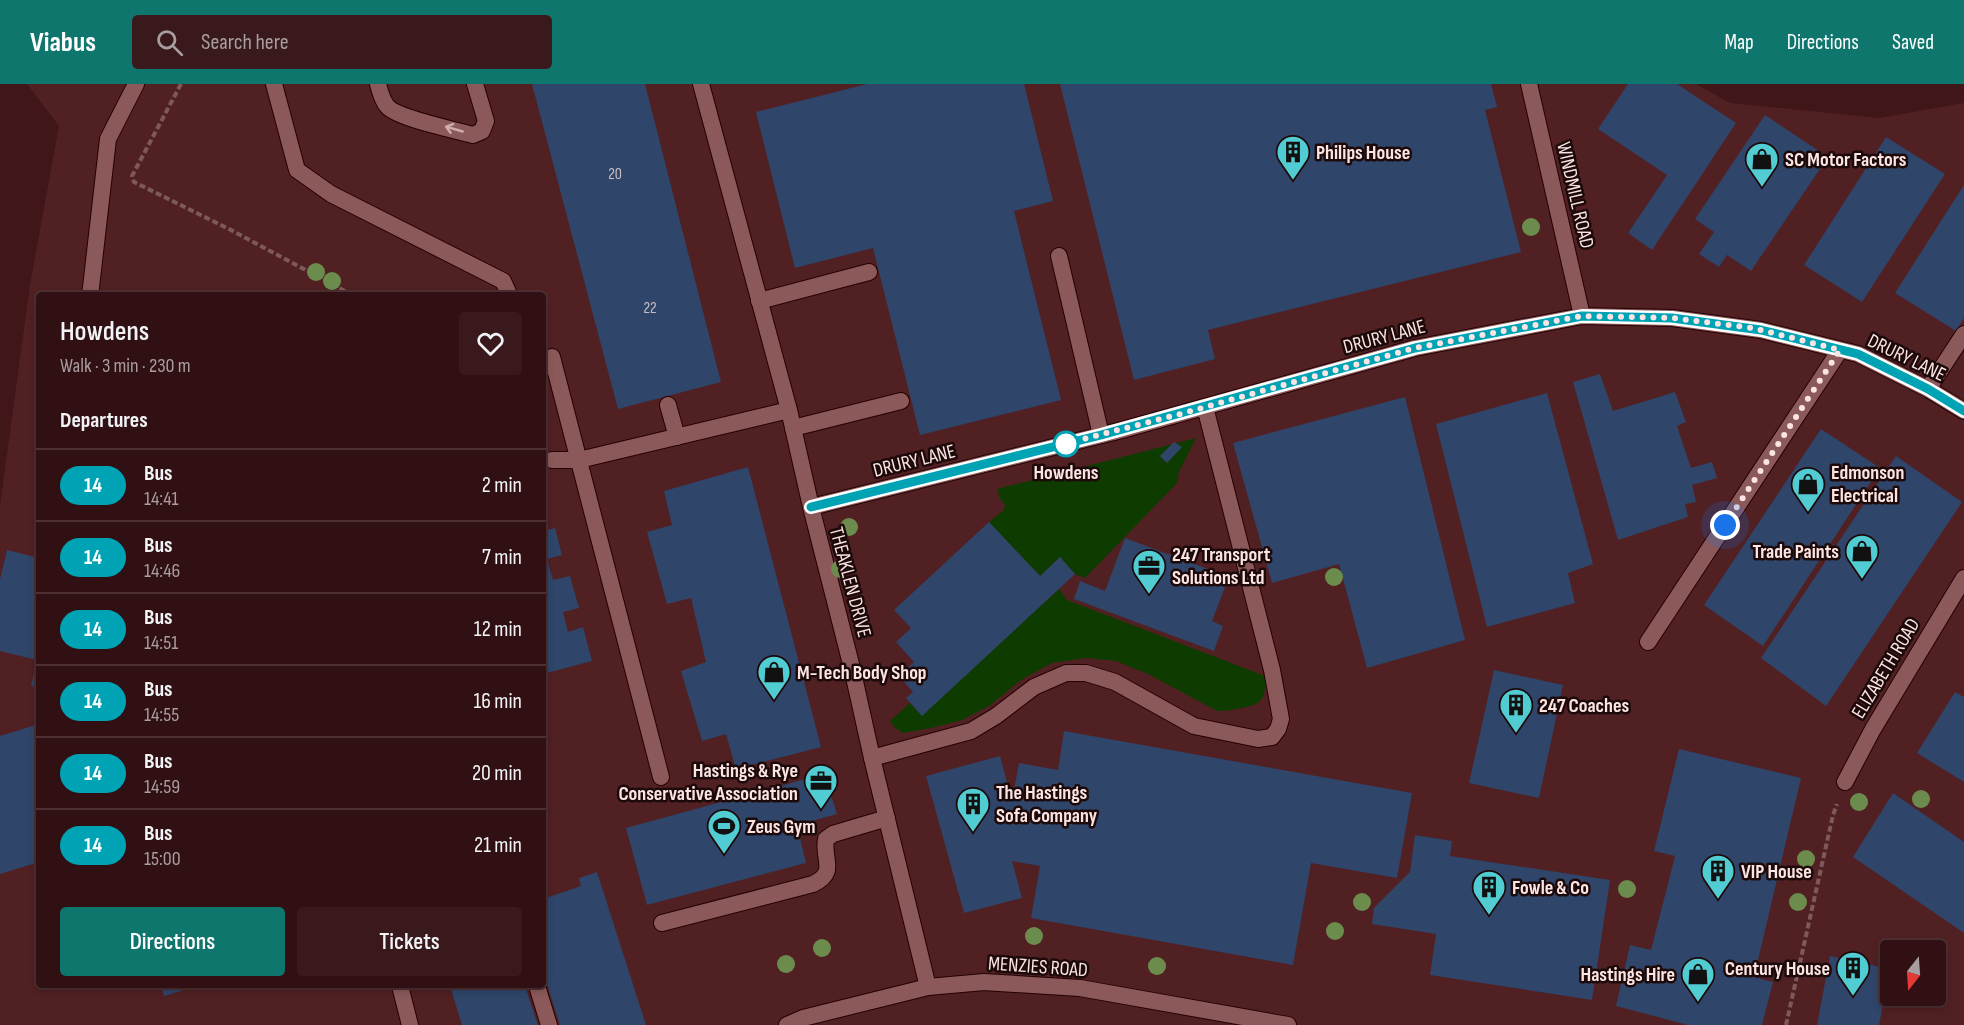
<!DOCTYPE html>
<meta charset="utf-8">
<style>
body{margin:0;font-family:"Sofia Sans Condensed",sans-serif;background:#39191c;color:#f1f3f6;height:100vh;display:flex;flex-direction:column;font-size:22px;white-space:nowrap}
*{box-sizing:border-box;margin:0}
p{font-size:20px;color:#a89da0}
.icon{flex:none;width:33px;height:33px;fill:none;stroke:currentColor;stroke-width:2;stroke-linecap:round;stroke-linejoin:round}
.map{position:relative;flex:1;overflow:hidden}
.side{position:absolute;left:36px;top:208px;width:510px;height:696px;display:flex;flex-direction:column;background:#311013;border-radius:6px;box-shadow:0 3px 9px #0003,0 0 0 2px #4c3033}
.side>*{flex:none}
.badge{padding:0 12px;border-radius:20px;font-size:21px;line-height:39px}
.needle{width:39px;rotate:197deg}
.controls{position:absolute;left:1880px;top:856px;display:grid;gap:12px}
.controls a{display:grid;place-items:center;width:66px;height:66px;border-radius:6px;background:#311013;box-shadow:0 3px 9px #0003,0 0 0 2px #4c3033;font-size:30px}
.you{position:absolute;width:30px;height:30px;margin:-15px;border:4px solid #fff;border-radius:50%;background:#1a73e8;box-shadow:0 0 0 9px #1a73e833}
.map>.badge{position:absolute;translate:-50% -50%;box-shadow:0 0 0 3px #fff}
h2{padding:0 24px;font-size:22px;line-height:54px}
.round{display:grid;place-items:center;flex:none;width:63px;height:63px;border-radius:6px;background:#39191c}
.head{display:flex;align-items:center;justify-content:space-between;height:102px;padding:0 24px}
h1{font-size:28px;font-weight:600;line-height:45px}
.action{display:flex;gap:12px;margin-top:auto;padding:12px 24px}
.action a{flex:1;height:69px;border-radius:6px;background:#0f766e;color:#fff;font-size:24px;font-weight:600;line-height:69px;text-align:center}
.action a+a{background:#39191c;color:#f1f3f6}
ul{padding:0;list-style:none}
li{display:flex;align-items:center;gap:18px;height:72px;padding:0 24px;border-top:2px solid #4c3033}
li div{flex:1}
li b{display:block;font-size:22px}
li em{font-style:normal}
li .badge{min-width:66px;font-weight:700;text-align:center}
header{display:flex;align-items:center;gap:36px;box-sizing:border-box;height:84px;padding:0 30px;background:#0f766e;color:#fff}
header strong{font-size:28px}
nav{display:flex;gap:33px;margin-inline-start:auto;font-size:21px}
.search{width:420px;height:54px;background:#39191c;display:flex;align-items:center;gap:15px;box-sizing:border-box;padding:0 21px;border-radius:6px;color:#a89da0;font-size:22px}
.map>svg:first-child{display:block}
.built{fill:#512023;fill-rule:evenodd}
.green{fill:#0e3c00}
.building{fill:#2f4569}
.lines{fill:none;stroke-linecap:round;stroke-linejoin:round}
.service-casing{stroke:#250004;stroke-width:18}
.minor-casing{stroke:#250004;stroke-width:18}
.path{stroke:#7e595b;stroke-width:4;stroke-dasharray:6 3;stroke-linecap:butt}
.service{stroke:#8b5959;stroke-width:16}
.minor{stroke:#8b5959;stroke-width:16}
.tree{fill:#6c8c4d}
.oneway{stroke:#cfacac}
.line-casing{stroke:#fff;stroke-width:14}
.line{stroke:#00a3b4;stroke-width:9}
.walk{stroke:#fce4e3;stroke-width:6;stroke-dasharray:0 10.8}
.stop-dot{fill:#fff;stroke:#00a3b4;stroke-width:3}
.labels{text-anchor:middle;stroke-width:5;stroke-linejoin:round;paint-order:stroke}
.number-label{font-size:16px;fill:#c9bcc4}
.poi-label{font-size:20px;font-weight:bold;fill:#fce4e3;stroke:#1c0909;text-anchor:start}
.street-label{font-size:20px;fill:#fce4e3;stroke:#1c0909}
.stop-label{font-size:20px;font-weight:bold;fill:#fce4e3;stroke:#1c0909}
</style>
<header>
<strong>Viabus</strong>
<div class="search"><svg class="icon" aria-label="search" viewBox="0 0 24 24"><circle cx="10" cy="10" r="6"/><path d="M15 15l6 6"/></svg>Search here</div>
<nav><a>Map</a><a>Directions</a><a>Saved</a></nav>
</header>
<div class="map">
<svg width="1964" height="941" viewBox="0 0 1964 941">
<rect width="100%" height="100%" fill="#411619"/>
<path class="built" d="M 27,0 L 1696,0 L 1730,19 L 1879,34 L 1964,19 L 1964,941 L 0,941 L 0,422 L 30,201 L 59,42 ZM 39,212 L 543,212 L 543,902 L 39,902 ZM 1890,867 L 1935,867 L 1935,912 L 1890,912 Z"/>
<path class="green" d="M 1196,354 L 1179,388 L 1177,399 L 1085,494 L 1075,490 L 1060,473 L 1040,492 L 989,438 L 1004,426 L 1005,421 L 1000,415 L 997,405 Z
M 1059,505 L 1067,516 L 1265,592 C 1266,614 1263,620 1242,624 C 1233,626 1226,627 1217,627 L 1148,590 L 1116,577 L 1086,574 L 1052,579 L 1021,596 L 989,622 L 962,636 L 931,644 L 903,649 L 894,643 L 890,637 L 910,619 L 922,631 Z"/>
<path class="building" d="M 532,0 L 645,0 L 721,298 L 618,325 Z
M 867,0 L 1024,0 L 1053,117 L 1014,127 L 1061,316 L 920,351 L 873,164 L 795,184 L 756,28 Z
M 1060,0 L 1491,0 L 1497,23 L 1485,26 L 1521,168 L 1208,246 L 1215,275 L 1134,296 Z
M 1628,0 L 1677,0 L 1736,39 L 1652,166 L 1628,149 L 1667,91 L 1598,45 Z
M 1765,31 L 1828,73 L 1751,187 L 1727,171 L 1719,183 L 1699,170 L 1714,148 L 1695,135 Z
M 1886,53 L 1945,90 L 1862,218 L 1804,181 Z
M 1964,101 L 1964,234 L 1956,247 L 1895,209 Z
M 1600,290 L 1613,327 L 1675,308 L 1686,338 L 1677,342 L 1691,384 L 1712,378 L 1717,394 L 1692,401 L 1696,418 L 1685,420 L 1688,433 L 1618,456 L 1573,298 Z
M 1547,309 L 1593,480 L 1568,489 L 1575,519 L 1487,543 L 1436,340 Z
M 1405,313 L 1465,556 L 1367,584 L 1339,480 L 1272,499 L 1233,359 Z
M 1821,345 L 1880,384 L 1763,562 L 1704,521 Z
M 1174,358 L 1182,363 L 1167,379 L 1160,372 Z
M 1896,372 L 1962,418 L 1826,622 L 1761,574 Z
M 748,383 L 821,663 L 736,685 L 726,650 L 702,657 L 681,587 L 706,578 L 691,514 L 667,520 L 647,448 L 672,441 L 664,407 Z
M 989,438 L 1040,492 L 1060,473 L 1075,490 L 922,632 L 906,614 L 913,608 L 899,592 L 914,578 L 896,558 L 911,544 L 894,526 Z
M 555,444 L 562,471 L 547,475 L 553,496 L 570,492 L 579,524 L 563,528 L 568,548 L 583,543 L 592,577 L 543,590 L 543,447 Z
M 1125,454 L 1229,493 L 1212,537 L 1223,542 L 1214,567 L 1074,515 L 1080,497 L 1105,507 Z
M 7,466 L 39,474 L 39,604 L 31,602 L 37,576 L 0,567 L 0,495 Z
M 1494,586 L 1563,601 L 1539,714 L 1469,699 Z
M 1955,608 L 1964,613 L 1964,698 L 1917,669 Z
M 39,640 L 39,778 L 0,790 L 0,652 Z
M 1064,647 L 1412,709 L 1397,794 L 1311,779 L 1293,881 L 1031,834 L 1040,782 L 1012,777 L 1022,814 L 964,829 L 926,692 L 1000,672 L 1012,717 L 1019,679 L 1058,686 Z
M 1679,665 L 1801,694 L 1754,893 L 1773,898 L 1762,941 L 1688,941 L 1616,922 L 1630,861 L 1651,866 L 1675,772 L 1654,767 Z
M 824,690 L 837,730 L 797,741 L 806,779 L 647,821 L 626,744 Z
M 1893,709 L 1964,758 L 1964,849 L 1853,773 Z
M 1415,751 L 1452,757 L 1450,772 L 1610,796 L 1592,916 L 1430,891 L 1436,850 L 1372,840 L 1374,824 L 1410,788 Z
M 597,788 L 646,941 L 560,941 L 543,888 L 543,815 L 581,802 L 579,794 Z
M 1830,872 L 1890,885 L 1879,941 L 1817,941 Z
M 161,902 L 198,902 L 164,912 Z
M 450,902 L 525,902 L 538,941 L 462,941 Z"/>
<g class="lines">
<g class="service-casing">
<path id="service" d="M 274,0 L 297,86 L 331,110 L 503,197 L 508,208 L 507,212
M 378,0 C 380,8 382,16 387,22 C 396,34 456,46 473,51 L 482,47 L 486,37 L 475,0
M 1059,172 L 1101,351
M 90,212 L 108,55 L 136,0
M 759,217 L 869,188
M 552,273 L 661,693
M 1928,305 L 1964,250
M 668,321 L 677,353
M 793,344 L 901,317
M 552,376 L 579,376 L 789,326
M 1648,558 L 1840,266
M 872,674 L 971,647 L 996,632 L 1034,603 L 1066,589 L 1086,589 L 1115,598 L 1194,642 L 1258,655 L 1272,653 L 1278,645 L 1281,635 L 1272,586 L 1205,323
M 662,839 L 813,800 C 838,788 822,775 826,755 L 833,750 L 887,734
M 537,902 L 549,941"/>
</g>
<g class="minor-casing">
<path id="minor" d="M 701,0 L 789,326 L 811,423 L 852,584 L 872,674 L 928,903
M 1529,0 L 1582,232
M 811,423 L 1122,346 L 1415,264 L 1582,232 L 1672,234 L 1761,246 L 1858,270 L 1928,305 L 1964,327
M 1845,698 L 1873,645 L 1964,494
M 400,902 L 410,941
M 787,941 L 803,934 L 928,903 L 984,898 L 1080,904 L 1288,941"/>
</g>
<path class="path" d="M 181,0 L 132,92 L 134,98 L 229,145 L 354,212
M 1786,941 L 1833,731 L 1837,720"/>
<use href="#service" class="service"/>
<use href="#minor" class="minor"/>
</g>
<g class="tree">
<circle cx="1531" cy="143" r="9"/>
<circle cx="316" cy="188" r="9"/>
<circle cx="332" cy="197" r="9"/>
<circle cx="849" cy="443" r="9"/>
<circle cx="840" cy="485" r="9"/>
<circle cx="1334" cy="493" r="9"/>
<circle cx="1921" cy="715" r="9"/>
<circle cx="1859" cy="718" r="9"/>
<circle cx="1806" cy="775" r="9"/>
<circle cx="1627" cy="805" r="9"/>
<circle cx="1362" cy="818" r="9"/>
<circle cx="1798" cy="818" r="9"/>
<circle cx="1335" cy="847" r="9"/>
<circle cx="1034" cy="852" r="9"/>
<circle cx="822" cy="864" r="9"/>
<circle cx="786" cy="880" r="9"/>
<circle cx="1157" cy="882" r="9"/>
</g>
<defs><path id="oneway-shaft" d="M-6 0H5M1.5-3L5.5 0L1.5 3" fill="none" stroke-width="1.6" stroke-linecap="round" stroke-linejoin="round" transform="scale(1.5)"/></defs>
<use class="oneway" href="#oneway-shaft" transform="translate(454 45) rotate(-164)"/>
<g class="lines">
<g class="line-casing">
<path id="line" d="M 811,423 L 1101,351 L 1415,264 L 1582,232 L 1672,234 L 1761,246 L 1858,270 L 1928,305 L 1964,327"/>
</g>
<use href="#line" class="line"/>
<path class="walk" d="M 1066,360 L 1060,361 L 1184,329 L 1415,264 L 1582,232 L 1672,234 L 1753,244 L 1840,266 L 1725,441"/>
</g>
<defs>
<g id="building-pin" transform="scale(1.725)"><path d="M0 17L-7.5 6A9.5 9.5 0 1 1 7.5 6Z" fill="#51ccd2" stroke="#1c0909"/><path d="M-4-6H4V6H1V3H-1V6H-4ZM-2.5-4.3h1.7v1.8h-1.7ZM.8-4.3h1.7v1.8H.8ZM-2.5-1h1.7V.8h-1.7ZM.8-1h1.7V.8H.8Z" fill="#111"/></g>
<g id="shop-pin" transform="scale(1.725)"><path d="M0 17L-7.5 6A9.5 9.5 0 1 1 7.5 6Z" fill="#51ccd2" stroke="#1c0909"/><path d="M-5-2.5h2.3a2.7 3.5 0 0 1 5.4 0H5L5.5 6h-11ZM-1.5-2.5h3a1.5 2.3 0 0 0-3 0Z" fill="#111"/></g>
<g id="office-pin" transform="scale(1.725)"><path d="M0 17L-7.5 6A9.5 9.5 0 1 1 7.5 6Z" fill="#51ccd2" stroke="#1c0909"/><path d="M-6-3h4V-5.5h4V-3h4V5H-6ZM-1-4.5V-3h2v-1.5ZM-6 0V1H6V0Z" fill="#111"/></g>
<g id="stadium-pin" transform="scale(1.725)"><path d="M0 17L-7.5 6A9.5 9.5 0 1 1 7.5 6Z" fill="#51ccd2" stroke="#1c0909"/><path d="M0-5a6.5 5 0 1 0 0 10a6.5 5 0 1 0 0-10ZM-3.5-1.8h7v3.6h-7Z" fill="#111"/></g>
</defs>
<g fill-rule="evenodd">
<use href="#building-pin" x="1293" y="68"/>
<use href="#shop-pin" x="1762" y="75"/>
<use href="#shop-pin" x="1808" y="400"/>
<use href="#shop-pin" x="1862" y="467"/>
<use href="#office-pin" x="1149" y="482"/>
<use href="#shop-pin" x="774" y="588"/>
<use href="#building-pin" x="1516" y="621"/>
<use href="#office-pin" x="821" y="697"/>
<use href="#building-pin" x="973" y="720"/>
<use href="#stadium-pin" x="724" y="742"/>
<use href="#building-pin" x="1718" y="787"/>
<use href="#building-pin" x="1489" y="803"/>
<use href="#building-pin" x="1853" y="884"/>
<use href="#shop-pin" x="1698" y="890"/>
</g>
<circle class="stop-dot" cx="1066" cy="360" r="12"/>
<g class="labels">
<g class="number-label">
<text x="615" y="95">20</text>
<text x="650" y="229">22</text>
</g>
<g class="poi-label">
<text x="1316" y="75">Philips House</text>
<text x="1785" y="82">SC Motor Factors</text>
<text x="1831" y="395">Edmonson<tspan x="1831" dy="23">Electrical</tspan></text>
<text x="1839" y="474" text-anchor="end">Trade Paints</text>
<text x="1172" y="477">247 Transport<tspan x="1172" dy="23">Solutions Ltd</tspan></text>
<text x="797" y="595">M-Tech Body Shop</text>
<text x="1539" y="628">247 Coaches</text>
<text x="798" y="693" text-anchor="end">Hastings &amp; Rye<tspan x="798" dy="23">Conservative Association</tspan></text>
<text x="996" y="715">The Hastings<tspan x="996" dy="23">Sofa Company</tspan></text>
<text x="747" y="749">Zeus Gym</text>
<text x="1741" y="794">VIP House</text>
<text x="1512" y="810">Fowle &amp; Co</text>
<text x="1830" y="891" text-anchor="end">Century House</text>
<text x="1675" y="897" text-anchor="end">Hastings Hire</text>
</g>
<g class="street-label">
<text transform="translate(1576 111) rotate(77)" y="7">WINDMILL ROAD</text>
<text transform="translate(1384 252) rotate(-15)" y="7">DRURY LANE</text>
<text transform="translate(1907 273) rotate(26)" y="7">DRURY LANE</text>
<text transform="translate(914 376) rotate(-14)" y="7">DRURY LANE</text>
<text transform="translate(851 498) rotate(75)" y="7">THEAKLEN DRIVE</text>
<text transform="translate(1885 584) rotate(-59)" y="7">ELIZABETH ROAD</text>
<text transform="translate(1038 882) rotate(4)" y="7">MENZIES ROAD</text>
</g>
<g class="stop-label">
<text x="1066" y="395">Howdens</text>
</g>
</g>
</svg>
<div class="controls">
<a><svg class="needle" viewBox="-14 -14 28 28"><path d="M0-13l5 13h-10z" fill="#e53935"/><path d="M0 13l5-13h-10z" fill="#a89da0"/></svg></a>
</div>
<div class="you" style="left:1725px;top:441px"></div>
<section class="side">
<div class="head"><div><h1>Howdens</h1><p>Walk · 3 min · 230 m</p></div><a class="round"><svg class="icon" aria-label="heart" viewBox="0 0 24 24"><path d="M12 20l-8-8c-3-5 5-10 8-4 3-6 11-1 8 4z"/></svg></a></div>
<h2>Departures</h2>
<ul>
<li><span class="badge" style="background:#00a3b4;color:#fff">14</span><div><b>Bus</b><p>14:41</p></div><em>2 min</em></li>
<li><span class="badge" style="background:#00a3b4;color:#fff">14</span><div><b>Bus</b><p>14:46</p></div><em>7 min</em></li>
<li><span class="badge" style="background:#00a3b4;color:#fff">14</span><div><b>Bus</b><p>14:51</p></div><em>12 min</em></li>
<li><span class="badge" style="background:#00a3b4;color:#fff">14</span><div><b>Bus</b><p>14:55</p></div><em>16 min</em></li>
<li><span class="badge" style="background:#00a3b4;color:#fff">14</span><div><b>Bus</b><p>14:59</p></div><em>20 min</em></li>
<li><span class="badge" style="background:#00a3b4;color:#fff">14</span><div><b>Bus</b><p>15:00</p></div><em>21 min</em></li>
</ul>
<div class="action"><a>Directions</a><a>Tickets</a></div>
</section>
</div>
